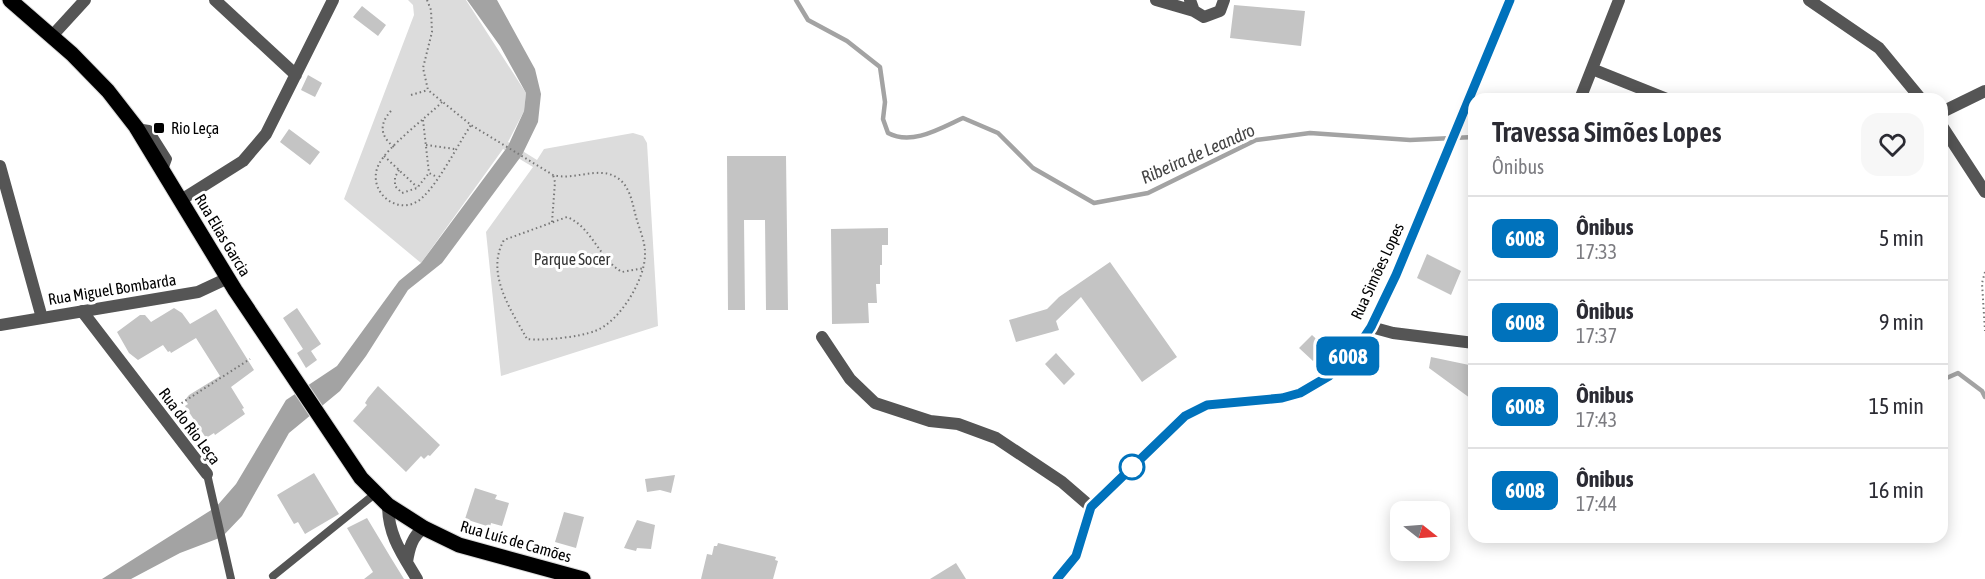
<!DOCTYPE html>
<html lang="pt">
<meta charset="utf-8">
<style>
body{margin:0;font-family:"Asap Condensed",sans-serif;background:#f7f7f7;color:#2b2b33;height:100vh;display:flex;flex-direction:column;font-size:22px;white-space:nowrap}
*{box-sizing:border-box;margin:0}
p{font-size:20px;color:#7c7c81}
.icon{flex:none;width:33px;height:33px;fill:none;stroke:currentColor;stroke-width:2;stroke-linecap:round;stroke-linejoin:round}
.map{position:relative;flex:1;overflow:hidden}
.side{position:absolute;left:1468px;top:93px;width:480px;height:450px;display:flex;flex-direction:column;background:#fff;border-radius:18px;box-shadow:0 3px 15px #0003}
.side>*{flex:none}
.badge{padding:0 12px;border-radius:9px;font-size:21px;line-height:39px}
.needle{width:39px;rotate:107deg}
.buttons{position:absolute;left:1390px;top:501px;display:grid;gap:12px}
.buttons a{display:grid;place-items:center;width:60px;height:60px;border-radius:12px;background:#fff;box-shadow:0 3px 15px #0003;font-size:30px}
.map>.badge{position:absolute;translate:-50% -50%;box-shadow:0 0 0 3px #fff}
.round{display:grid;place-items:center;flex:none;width:63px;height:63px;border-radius:18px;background:#f7f7f7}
.headline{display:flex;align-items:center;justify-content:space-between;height:102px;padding:0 24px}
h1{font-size:28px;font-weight:600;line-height:45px}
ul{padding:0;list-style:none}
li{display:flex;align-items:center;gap:18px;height:84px;padding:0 24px;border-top:2px solid #e1e1e2}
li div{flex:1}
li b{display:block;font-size:22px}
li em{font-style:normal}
li .badge{min-width:66px;font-weight:700;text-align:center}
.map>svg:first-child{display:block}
.green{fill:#dcdcdc}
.water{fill:#a3a3a3}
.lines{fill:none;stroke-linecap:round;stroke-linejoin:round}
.stream{stroke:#a3a3a3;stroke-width:4.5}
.building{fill:#c4c4c4}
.primary-casing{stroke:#dbdbdb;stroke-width:17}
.path{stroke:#777;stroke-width:2;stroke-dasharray:1.5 3;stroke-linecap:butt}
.service{stroke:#555;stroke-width:8}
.minor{stroke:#555;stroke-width:12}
.tertiary{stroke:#555;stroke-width:12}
.primary{stroke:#000;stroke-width:15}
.line-casing{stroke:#fff;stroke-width:14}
.line{stroke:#0072bc;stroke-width:9}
.poi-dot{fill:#000;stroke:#fff;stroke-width:2}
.stop-dot{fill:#fff;stroke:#0072bc;stroke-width:3}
.labels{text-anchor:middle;stroke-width:6;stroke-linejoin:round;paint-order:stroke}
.poi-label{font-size:16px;fill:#000;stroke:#fff;text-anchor:start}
.street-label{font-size:16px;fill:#000;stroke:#fff}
.park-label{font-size:16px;fill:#333;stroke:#fff}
.water-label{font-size:18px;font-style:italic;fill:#444;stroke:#fff}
</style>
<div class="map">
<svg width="1985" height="579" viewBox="0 0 1985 579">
<rect width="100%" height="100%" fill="#fff"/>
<path class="green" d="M 408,0 L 466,0 L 526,93 L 524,111 L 508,142 L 537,160 L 544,149 L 633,133 L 643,136 L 647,143 L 658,326 L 501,376 L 486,232 L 533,167 L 503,149 L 421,263 L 344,199 L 414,15 L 413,5 Z"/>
<path class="water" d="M 467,0 L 497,0 L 535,69 L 541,94 L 538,122 L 522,155 L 442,263 L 408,290 L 366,356 L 340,391 L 289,433 L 242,516 L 222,537 L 180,553 L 131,579 L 102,579 L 216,507 L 236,484 L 286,400 L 337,366 L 399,281 L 421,263 L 508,146 L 524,111 L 526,93 L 500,46 Z"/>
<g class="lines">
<path class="stream" d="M 796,0 L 808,20 L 847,41 L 880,67 L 885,102 L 883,119 L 888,133 C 912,146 941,128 963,118 L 998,133 L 1033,168 L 1094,203 L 1148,193 L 1256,140 L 1310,133 L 1410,140 L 1474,137
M 1942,380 L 1958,373 L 1982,391 L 1985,397"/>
</g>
<path class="building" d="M 1234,5 L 1305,11 L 1301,46 L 1230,38 Z
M 362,6 L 386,25 L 378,36 L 353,17 Z
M 308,75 L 322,83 L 315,97 L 301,90 Z
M 289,129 L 320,152 L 310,165 L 280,142 Z
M 727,156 L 786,156 L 788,310 L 766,310 L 765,220 L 744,220 L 745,310 L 728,310 Z
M 888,228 L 888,245 L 882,245 L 882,265 L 880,265 L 880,284 L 876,284 L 877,303 L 868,303 L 869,323 L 832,324 L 831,229 Z
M 1427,254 L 1461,271 L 1451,295 L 1417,278 Z
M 1110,262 L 1177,357 L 1142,382 L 1081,297 L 1056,321 L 1059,330 L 1016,342 L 1009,320 L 1047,309 L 1059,297 Z
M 174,308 L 182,313 L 190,324 L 216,309 L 254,370 L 231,387 L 244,408 L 242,409 L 245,414 L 215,435 L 214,433 L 206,438 L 185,406 L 188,404 L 185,400 L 189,395 L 220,376 L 196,338 L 171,353 L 170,351 L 168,352 L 163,345 L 138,360 L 129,353 L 117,332 L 140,315 L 145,315 L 151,322 Z
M 297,308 L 321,344 L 311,351 L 317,360 L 306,368 L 297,353 L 303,349 L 283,318 Z
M 1312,335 L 1326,348 L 1313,361 L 1299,348 Z
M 1056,353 L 1075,374 L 1064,385 L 1045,364 Z
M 1431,357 L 1474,366 L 1474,401 L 1429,368 Z
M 378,386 L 440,445 L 430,456 L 428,455 L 424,459 L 421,456 L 406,472 L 353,421 L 367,405 L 365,403 L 368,398 Z
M 314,473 L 339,514 L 305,534 L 298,522 L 294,524 L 277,495 Z
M 675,475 L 671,493 L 660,490 L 647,492 L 645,479 Z
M 475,488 L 497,495 L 495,499 L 509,503 L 502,526 L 491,523 L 490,527 L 465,519 Z
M 564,512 L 584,517 L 576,548 L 555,542 Z
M 367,518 L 391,558 L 404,579 L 364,579 L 373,572 L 347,528 Z
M 637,520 L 655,525 L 651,549 L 637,548 L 636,551 L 624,548 Z
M 718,543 L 776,557 L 775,560 L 778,561 L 773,579 L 701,579 L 707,554 L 712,555 L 714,546 L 717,546 Z
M 956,563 L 966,579 L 930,579 Z"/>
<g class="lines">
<g class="primary-casing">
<path id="primary" d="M 10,0 L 72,54 L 108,91 L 136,127 L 235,290 L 361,478 L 388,505 L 424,528 L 459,545 L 583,579"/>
</g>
<path class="path" d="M 427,0 L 431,10 L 432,32 L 423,68 L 428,90 L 471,125 L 553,175 C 573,181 598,166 616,177 C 630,185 632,202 636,217 C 639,228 645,241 645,253 C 646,278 620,322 595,331 C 579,337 544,341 527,339 C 511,310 485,273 504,240 L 567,217 C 592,227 599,259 622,272 L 644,268
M 411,95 L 428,90
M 442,102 C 426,118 388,146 379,164 C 365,191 399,219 422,198 C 440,181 457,146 471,125
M 391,111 C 379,124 380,136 394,147
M 423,120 L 429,173 L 437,177
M 426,145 L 455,149
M 384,156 L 417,187
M 399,170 L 395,177 L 395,186 L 402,193 L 417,188 L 429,173
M 552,222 L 555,182 L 553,175
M 1985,272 L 1982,283 L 1985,331
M 174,408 L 250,359"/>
<path class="service" d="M 136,127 L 149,129 L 168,159 L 164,170
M 207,474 L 231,579
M 273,576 L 376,493"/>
<path class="minor" d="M 215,0 L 296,75
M 1156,0 L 1194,11
M 1190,0 L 1194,11 L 1204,17 L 1220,11 L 1224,0
M 1809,0 L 1879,48 L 1921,99
M 52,36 L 85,0
M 1592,69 L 1667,99
M 1580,99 L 1619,0
M 1942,112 L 1985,91
M 1942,126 L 1985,192
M 0,166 L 42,318
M 181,200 L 243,161 L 266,134 L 333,0
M 82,311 L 207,474
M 0,325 L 198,292 L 228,278
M 1371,327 L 1393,333 L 1474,343
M 822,337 L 850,379 L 875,403 L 930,421 L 958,424 L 996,438 L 1062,482 L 1091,507
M 388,505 C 388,535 402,554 417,579
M 407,562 C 409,549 412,536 424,528"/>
<path class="tertiary" d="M 1057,579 L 1076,556 L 1091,507 L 1185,416 L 1207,405 L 1282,398 L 1300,393 L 1328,376 L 1359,345 L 1371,327 L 1396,275 L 1510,0"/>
<use href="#primary" class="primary"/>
</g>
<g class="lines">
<g class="line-casing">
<path id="line" d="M 1057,579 L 1076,556 L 1091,507 L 1185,416 L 1207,405 L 1282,398 L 1300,393 L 1329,376 L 1359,345 L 1371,327 L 1396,275 L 1510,0"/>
</g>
<use href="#line" class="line"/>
</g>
<rect class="poi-dot" x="153" y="122" width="12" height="12" rx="3"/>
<circle class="stop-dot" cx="1132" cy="467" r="12"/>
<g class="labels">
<g class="poi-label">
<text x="171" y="134">Rio Leça</text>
</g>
<g class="street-label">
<text transform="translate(223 235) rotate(59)" y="6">Rua Elias Garcia</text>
<text transform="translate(1377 271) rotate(-65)" y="6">Rua Simões Lopes</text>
<text transform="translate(112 289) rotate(-9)" y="6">Rua Miguel Bombarda</text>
<text transform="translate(190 426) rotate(53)" y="6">Rua do Rio Leça</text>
<text transform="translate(516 541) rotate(16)" y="6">Rua Luís de Camões</text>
</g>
<g class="park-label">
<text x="572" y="265">Parque Socer</text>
</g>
<g class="water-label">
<text transform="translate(1198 154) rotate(-24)" y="6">Ribeira de Leandro</text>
</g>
</g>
</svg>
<div class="buttons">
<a><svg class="needle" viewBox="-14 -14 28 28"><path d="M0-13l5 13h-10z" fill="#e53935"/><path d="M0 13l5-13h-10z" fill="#7c7c81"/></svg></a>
</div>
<b class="badge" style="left:1348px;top:356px;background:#0072bc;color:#fff">6008</b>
<section class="side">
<div class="headline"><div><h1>Travessa Simões Lopes</h1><p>Ônibus</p></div><a class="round"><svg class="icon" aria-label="heart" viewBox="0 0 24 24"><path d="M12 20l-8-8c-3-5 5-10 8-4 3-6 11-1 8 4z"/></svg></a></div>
<ul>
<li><span class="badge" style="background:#0072bc;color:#fff">6008</span><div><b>Ônibus</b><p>17:33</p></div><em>5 min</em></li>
<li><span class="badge" style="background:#0072bc;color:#fff">6008</span><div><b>Ônibus</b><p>17:37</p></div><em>9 min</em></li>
<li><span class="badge" style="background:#0072bc;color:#fff">6008</span><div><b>Ônibus</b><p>17:43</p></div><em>15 min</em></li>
<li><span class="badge" style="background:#0072bc;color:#fff">6008</span><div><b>Ônibus</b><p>17:44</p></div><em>16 min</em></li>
</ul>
</section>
</div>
